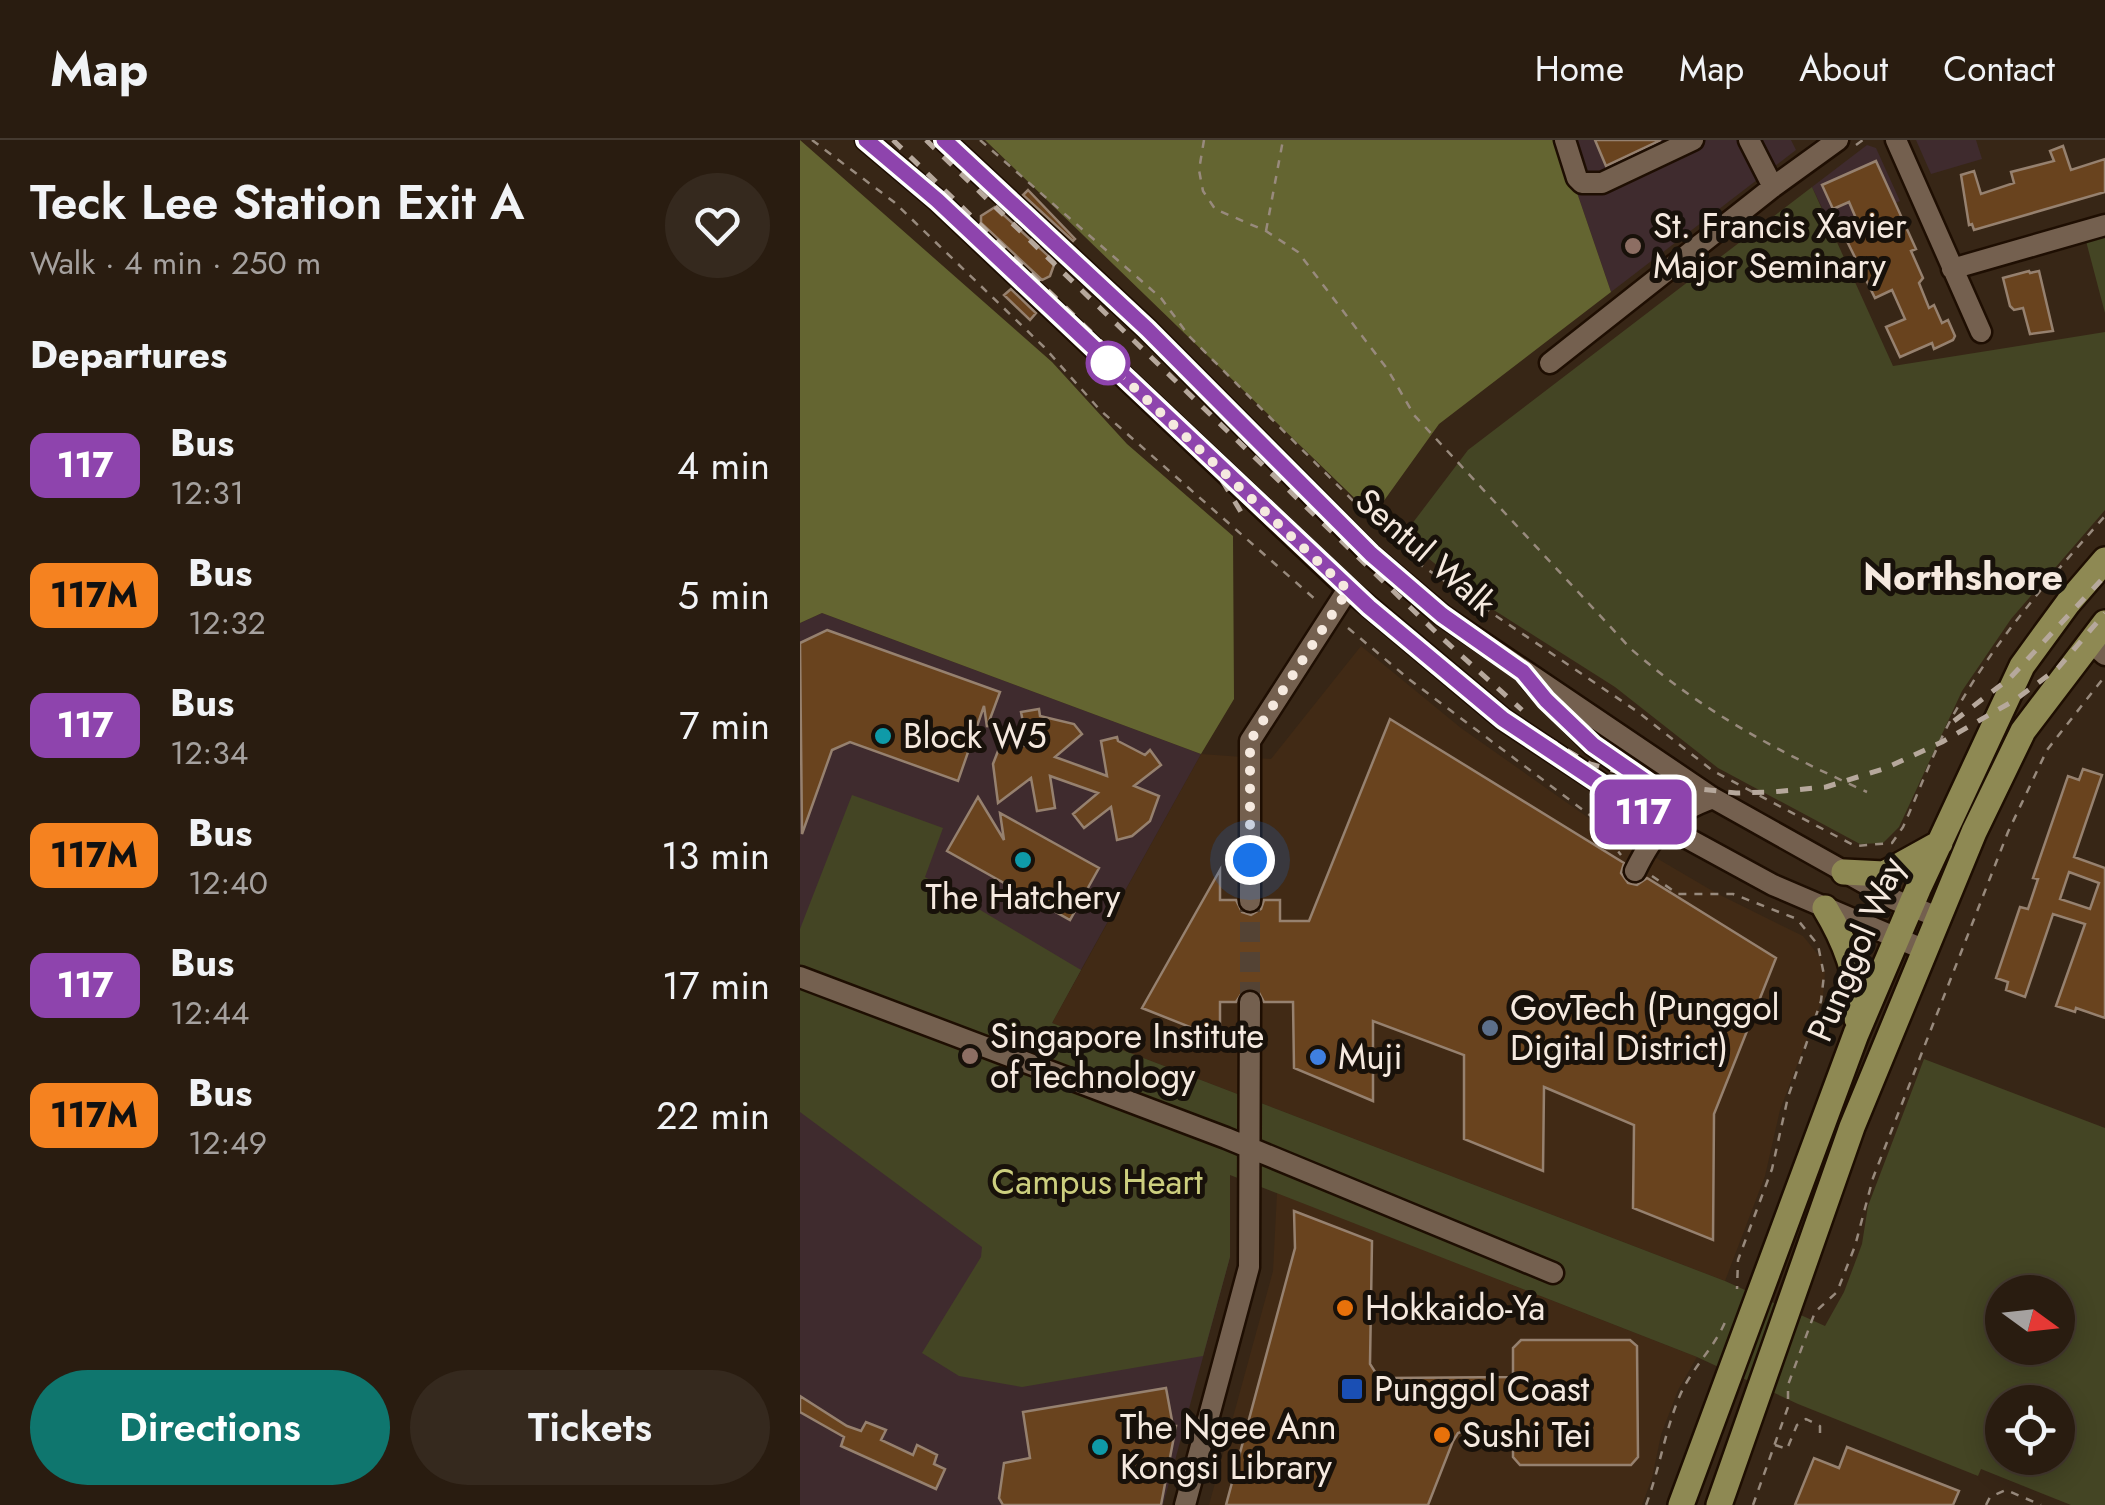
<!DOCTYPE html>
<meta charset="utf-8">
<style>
body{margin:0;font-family:Jost,sans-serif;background:#35291e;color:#f1f3f6;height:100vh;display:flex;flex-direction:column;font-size:38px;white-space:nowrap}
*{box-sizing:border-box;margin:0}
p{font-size:32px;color:#a5a19f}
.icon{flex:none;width:55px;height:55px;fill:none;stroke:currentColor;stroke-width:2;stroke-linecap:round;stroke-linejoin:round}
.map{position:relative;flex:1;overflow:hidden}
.drawer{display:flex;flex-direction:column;background:#291c10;width:800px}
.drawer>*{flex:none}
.badge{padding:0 20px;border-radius:15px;font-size:35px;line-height:65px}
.needle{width:65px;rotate:105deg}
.tools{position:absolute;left:1185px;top:1135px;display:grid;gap:20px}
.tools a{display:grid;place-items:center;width:90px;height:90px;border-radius:50%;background:#291c10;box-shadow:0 5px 25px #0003,0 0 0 2px #453a30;font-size:50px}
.you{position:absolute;width:50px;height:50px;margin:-25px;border:8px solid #fff;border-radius:50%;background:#1a73e8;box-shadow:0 0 0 15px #1a73e833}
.map>.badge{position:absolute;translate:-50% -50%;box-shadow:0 0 0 5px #fff}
h2{padding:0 30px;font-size:38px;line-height:90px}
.round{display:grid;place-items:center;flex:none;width:105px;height:105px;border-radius:52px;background:#35291e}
.overview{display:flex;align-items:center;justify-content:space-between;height:170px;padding:0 30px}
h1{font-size:48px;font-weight:600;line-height:75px}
.primary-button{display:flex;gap:20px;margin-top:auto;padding:20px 30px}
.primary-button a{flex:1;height:115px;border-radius:60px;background:#0f766e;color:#fff;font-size:40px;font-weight:600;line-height:115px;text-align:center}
.primary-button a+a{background:#35291e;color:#f1f3f6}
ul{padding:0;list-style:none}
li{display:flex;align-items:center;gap:30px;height:130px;padding:0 30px}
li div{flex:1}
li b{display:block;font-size:38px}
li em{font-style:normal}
li .badge{min-width:110px;font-weight:700;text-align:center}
header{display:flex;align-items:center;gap:60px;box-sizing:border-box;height:140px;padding:0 50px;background:#291c10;border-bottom:2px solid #453a30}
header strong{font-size:48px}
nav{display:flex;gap:55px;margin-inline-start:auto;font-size:35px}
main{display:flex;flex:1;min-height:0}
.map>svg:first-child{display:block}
.built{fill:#412a15}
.education{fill:#3f2b2e}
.green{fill:#444524;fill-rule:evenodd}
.forest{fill:#646531}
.building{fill:#69431e;stroke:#96816f;stroke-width:2.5;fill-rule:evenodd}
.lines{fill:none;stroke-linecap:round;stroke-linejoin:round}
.minor-tunnel{stroke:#544334;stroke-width:20;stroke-dasharray:20 10;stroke-linecap:butt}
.minor-casing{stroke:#1e0e02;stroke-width:25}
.major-casing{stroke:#1e0e02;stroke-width:30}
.path{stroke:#988a7d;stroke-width:2.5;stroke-dasharray:8 8;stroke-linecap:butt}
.minor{stroke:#74604f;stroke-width:20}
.major{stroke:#8e8953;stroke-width:25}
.rail{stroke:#b6a89c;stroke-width:5;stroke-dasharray:12 12;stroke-linecap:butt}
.line-casing{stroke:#fff;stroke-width:22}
.line{stroke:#8e44ad;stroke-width:15}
.walk{stroke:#f5e9df;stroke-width:10;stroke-dasharray:0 18}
.education-dot{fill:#8d6e63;stroke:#18110a;stroke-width:4}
.stop-dot{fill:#fff;stroke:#8e44ad;stroke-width:5}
.culture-dot{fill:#0f9aa8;stroke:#18110a;stroke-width:4}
.service-dot{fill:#5c6f8a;stroke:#18110a;stroke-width:4}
.shop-dot{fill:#3f7fe0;stroke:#18110a;stroke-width:4}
.food-dot{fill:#e8710a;stroke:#18110a;stroke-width:4}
.transit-dot{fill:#1a4fb4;stroke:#18110a;stroke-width:4}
.labels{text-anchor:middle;stroke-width:10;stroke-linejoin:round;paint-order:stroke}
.poi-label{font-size:35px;fill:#f5e9df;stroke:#18110a;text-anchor:start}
.street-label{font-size:35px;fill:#f5e9df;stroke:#18110a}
.park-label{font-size:35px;fill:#cdcf7e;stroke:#18110a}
.neighbourhood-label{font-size:38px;font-weight:bold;fill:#f5e9df;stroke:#18110a}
</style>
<header>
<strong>Map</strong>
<nav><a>Home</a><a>Map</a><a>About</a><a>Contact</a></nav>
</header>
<main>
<section class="drawer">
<div class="overview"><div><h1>Teck Lee Station Exit A</h1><p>Walk · 4 min · 250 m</p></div><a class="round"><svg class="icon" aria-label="heart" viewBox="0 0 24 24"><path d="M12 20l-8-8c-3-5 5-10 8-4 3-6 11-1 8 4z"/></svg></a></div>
<h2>Departures</h2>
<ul>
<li><span class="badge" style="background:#8e44ad;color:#fff">117</span><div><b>Bus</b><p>12:31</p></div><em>4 min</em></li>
<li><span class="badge" style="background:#f58220;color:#111">117M</span><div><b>Bus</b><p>12:32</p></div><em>5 min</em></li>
<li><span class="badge" style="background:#8e44ad;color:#fff">117</span><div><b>Bus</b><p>12:34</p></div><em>7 min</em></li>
<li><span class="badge" style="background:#f58220;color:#111">117M</span><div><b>Bus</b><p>12:40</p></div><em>13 min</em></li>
<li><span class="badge" style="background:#8e44ad;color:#fff">117</span><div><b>Bus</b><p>12:44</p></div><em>17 min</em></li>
<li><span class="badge" style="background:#f58220;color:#111">117M</span><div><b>Bus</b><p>12:49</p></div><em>22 min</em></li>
</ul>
<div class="primary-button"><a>Directions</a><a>Tickets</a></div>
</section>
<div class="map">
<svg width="1305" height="1365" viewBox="0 0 1305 1365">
<rect width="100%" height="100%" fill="#372616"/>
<path class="built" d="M 561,506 L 661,588 L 790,679 L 916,753 L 1003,796 L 1020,817 L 1025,833 L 1023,857 L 980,970 L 965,1036 L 925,1141 L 252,883 L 401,614 L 471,619 Z
M 477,1053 L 897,1217 L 878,1250 L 861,1295 L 852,1338 L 842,1365 L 409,1365 L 473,1131 Z"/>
<path class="education" d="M 759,0 L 991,0 L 996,10 L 811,152 Z
M 1116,0 L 1176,0 L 1182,19 L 1131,34 Z
M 1067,5 L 1076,8 L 1100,61 L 1033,91 L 1012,47 Z
M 22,473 L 401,614 L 252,882 L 430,1117 L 363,1365 L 0,1365 L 0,483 Z"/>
<path class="green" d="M 1012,47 L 1093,226 L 1305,192 L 1305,370 L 1211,479 L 1162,551 L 1099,687 L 1083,703 L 1060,704 L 918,628 L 815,547 L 686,465 L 602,397 L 668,310 Z
M 1305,96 L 1305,173 L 1286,101 Z
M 52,655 L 143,688 L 125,737 L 281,830 L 252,883 L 925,1141 L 1025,1186 L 1044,1152 L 1062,1104 L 1068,1066 L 1124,919 L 1305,988 L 1305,1365 L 1271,1365 L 1181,1329 L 1178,1336 L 998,1264 L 897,1217 L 430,1035 L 430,1117 L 403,1216 L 222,1247 L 159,1236 L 122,1213 L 181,1117 L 182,1107 L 0,972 L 0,789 ZM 1202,1152 L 1258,1152 L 1258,1208 L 1202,1208 ZM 1202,1262 L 1258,1262 L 1258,1318 L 1202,1318 Z"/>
<path class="forest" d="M 0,0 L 252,222 L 327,304 L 433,396 L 434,559 L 401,614 L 22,473 L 0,483 Z
M 185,0 L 759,0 L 811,152 L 639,284 L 573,376 Z"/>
<path class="building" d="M 795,0 L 861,0 L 806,26 Z
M 1263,6 L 1271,30 L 1305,19 L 1305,52 L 1174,90 L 1172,84 L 1169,85 L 1161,35 L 1174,31 L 1181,54 L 1214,43 L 1211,32 L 1254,21 L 1250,11 Z
M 1076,21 L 1116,109 L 1111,111 L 1123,138 L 1119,143 L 1129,168 L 1134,165 L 1142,183 L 1148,180 L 1155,196 L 1153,200 L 1134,209 L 1132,203 L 1100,217 L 1086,187 L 1105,179 L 1092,150 L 1075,158 L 1045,97 L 1061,90 L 1049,62 L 1033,69 L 1022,45 Z
M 228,50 L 275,99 L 273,101 L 223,55 Z
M 195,67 L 255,122 L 250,136 L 242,140 L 181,83 L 181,76 Z
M 1229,131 L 1230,133 L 1239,131 L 1253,191 L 1230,194 L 1223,168 L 1214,170 L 1210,166 L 1203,138 Z
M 211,149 L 236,173 L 230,180 L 204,155 Z
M 27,490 L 200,552 L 187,587 L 184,566 L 158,641 L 50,602 L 32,610 L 2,694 L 0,503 Z
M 239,569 L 240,576 L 274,584 L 282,594 L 255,617 L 280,626 L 307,636 L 301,601 L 317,597 L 318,601 L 345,615 L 350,610 L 361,625 L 334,646 L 359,656 L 350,681 L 332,696 L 317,700 L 311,667 L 284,688 L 273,674 L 298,653 L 250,636 L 255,668 L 237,671 L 231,638 L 198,663 L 193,624 L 203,598 L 228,607 L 221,572 Z
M 590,579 L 824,723 L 821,733 L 828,743 L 837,745 L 847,738 L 976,818 L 914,974 L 913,1100 L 833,1068 L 834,985 L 744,947 L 743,1031 L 664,999 L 664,915 L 573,881 L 573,961 L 494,928 L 493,862 L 464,862 L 458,851 L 444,850 L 436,862 L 420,862 L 420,899 L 342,868 L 420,730 L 420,760 L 436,760 L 442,772 L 451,775 L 461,769 L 464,760 L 480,760 L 480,781 L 509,781 Z
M 1283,629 L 1302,635 L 1274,717 L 1305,728 L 1305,878 L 1276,868 L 1275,872 L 1256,866 L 1285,784 L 1253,774 L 1225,857 L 1206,850 L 1208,842 L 1196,838 L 1220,767 L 1228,769 L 1238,739 L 1233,738 L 1268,636 L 1279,640 ZM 1269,732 L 1299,743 L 1290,769 L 1260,759 Z
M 178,657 L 204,700 L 200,673 L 299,728 L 270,780 L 147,711 Z
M 494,1071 L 572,1101 L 570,1224 L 577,1235 L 586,1238 L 713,1237 L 713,1208 L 721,1200 L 830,1200 L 837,1206 L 838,1317 L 831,1325 L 720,1325 L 713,1317 L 713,1289 L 667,1290 L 658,1293 L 653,1301 L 628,1365 L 426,1365 L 495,1108 Z
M 366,1248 L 373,1286 L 376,1286 L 361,1365 L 203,1365 L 199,1358 L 204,1323 L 230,1318 L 223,1272 Z
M 0,1256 L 47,1286 L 61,1291 L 66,1282 L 86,1290 L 81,1300 L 113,1315 L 117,1305 L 137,1315 L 134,1324 L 145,1329 L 136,1349 L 41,1306 L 44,1297 L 0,1272 Z
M 1047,1307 L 1159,1351 L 1153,1365 L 995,1365 L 1014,1318 L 1039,1328 Z"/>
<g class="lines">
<path class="minor-tunnel" d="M 450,862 L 450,761"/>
<g class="minor-casing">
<path id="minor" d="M 66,0 L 137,60 L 548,449 L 703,579 L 863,685 L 973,745 L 1125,810
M 144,0 L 347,189 L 571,415 L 642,475 L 913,658 L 1095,760 L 1138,777
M 765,0 L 777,38 L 782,43 L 802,43 L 893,0
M 949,0 L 973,47
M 1096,0 L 1181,192
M 1152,129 L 1305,85
M 750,223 L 973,47 L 1038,0
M 1290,502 L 1305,515
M 731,541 L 793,605 L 853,647 L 866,662 L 863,685
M 835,731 C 855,690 871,673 913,658
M 450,761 L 450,601 L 548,449
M 0,837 L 426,998 L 753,1133
M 385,1365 L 449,1127 L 450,862"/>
</g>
<g class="major-casing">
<path id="major" d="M 1044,732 L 1084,734 L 1140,703
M 1025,768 C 1045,801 1061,840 1057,879
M 881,1365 L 1056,894 L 1118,749 L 1222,526 L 1268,463 L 1305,420
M 919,1365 L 1052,987 L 1174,692 L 1223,591 L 1305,483"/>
</g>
<path class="path" d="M 12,0 L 94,62 L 244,207 L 300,270 L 516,460
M 180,0 L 361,158 L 389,196 L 609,417 L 838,572 L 913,631 L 1055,706 L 1092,703 L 1103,687 C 1122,645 1138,599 1162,560 C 1201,493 1254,434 1305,376
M 404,0 L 399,30 L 403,51 L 415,69 L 466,91 L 498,112 L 588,230 L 614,275 L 831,509 C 906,574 977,611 1067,652
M 1056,5 L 1063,0
M 466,91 L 483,0
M 548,488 L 610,540 L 791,676 L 821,715
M 852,736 L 878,754 L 933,754 L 997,779 L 1018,805 L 1024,835 L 1021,861 L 988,957 L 972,1029 L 938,1120 L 937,1149
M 975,1305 L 987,1309 L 997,1285 L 1006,1279 L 1020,1286 L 1020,1293
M 846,1365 C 860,1328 865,1289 881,1253 C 893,1227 915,1207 926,1180
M 953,1365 L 988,1267 L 988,1245 L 1015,1172 L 1037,1152 L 1055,1106 L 1073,1038 L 1208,692 L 1247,610 L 1305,536
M 1186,1365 L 1190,1357 L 1206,1350 L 1241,1365"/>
<use href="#minor" class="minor"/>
<use href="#major" class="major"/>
<path class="rail" d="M 93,0 L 624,516 L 721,583 L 790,624 L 873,646 L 936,653 L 972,652 L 1026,647 L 1086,628 L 1142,602 L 1215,560 L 1258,528 L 1305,473
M 126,0 L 643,499 L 722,570
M 410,320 L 441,372
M 1154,581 L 1210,538 L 1305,436"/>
</g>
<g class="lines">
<g class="line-casing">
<path id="line" d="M 66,0 L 137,60 L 569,467 L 703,579 L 862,685 L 866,662 L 854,647 L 793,605 L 746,560 L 723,532 L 642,475 L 571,414 L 347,189 L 144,0"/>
</g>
<use href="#line" class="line"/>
<path class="walk" d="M 308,223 L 548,450 L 450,601 L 450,720"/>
</g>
<g class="education-dot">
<circle cx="833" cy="106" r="10"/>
<circle cx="170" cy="916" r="10"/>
</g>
<circle class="stop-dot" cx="308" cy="223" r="20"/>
<g class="culture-dot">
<circle cx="83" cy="596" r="10"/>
<circle cx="223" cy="720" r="10"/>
<circle cx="300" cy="1307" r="10"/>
</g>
<circle class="service-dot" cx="690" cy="888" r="10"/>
<circle class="shop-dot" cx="518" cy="917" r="10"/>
<g class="food-dot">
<circle cx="545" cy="1168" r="10"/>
<circle cx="642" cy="1295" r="10"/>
</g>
<rect class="transit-dot" x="540" y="1237" width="24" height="24" rx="5"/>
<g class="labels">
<g class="poi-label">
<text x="853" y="98">St. Francis Xavier<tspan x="853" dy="40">Major Seminary</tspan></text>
<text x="103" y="608">Block W5</text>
<text x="223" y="769" text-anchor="middle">The Hatchery</text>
<text x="710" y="880">GovTech (Punggol<tspan x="710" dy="40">Digital District)</tspan></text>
<text x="190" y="908">Singapore Institute<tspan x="190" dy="40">of Technology</tspan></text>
<text x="538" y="929">Muji</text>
<text x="565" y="1180">Hokkaido-Ya</text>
<text x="574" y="1261">Punggol Coast</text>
<text x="320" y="1299">The Ngee Ann<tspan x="320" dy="40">Kongsi Library</tspan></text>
<text x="662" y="1307">Sushi Tei</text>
</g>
<g class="street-label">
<text transform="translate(626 412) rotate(41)" y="12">Sentul Walk</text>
<text transform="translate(1056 809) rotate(-67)" y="12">Punggol Way</text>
</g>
<g class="park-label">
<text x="297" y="1054">Campus Heart</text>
</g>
<g class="neighbourhood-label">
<text x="1163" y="450">Northshore</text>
</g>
</g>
</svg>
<div class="tools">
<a><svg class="needle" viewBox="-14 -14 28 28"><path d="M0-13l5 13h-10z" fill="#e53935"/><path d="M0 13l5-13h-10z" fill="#a5a19f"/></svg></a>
<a><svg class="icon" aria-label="locate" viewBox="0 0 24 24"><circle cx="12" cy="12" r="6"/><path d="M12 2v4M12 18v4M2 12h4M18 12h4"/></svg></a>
</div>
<div class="you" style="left:450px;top:720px"></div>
<b class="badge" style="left:843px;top:672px;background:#8e44ad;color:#fff">117</b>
</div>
</main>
